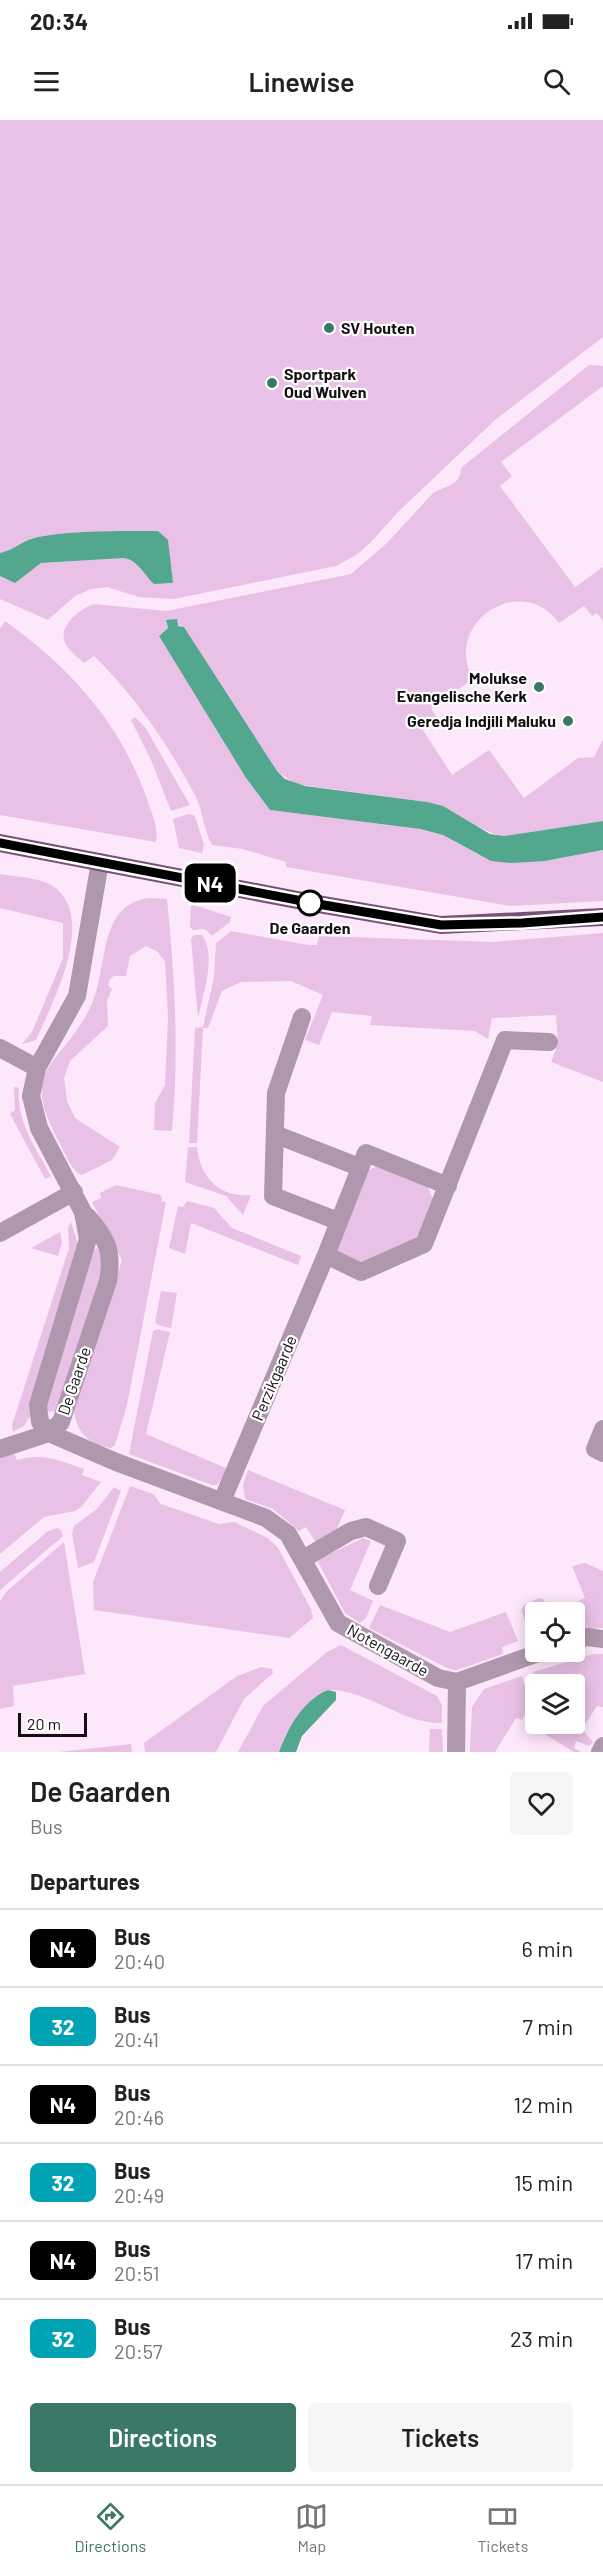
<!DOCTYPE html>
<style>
body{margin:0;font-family:Barlow,sans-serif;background:#f6f6f6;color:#222;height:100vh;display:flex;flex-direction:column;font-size:22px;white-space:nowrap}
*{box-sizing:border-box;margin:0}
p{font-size:20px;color:#767676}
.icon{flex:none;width:33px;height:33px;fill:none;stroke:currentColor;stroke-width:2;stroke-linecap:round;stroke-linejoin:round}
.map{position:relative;height:1632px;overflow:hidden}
.panel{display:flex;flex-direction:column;background:#fff;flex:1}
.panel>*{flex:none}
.badge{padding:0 12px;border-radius:9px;font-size:21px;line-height:39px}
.controls{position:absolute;left:525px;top:1482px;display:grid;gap:12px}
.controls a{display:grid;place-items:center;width:60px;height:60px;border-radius:6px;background:#fff;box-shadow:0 3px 15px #0003;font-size:30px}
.scale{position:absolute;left:18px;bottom:15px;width:69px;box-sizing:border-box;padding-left:6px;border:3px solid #150e15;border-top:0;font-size:16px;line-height:21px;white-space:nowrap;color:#150e15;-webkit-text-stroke:4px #fff;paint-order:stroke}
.map>.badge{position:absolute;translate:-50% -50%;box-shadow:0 0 0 3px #fff}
h2{padding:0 30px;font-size:22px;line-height:54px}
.round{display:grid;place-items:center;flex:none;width:63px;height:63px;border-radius:6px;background:#f6f6f6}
.headline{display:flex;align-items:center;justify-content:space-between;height:102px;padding:0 30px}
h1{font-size:28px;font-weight:600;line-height:45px}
.action{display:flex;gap:12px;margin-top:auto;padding:12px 30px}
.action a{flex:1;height:69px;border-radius:6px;background:#3a7967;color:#fff;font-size:24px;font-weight:600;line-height:69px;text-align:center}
.action a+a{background:#f6f6f6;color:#222}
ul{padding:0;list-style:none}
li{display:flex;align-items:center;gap:18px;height:78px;padding:0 30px;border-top:2px solid #e0e0e0}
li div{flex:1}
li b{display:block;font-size:22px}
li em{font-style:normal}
li .badge{min-width:66px;font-weight:700;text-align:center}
.status{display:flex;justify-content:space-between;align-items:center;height:42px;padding:0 30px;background:#fff;direction:ltr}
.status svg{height:16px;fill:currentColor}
header{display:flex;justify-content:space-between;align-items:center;height:78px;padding:0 30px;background:#fff;font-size:27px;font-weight:600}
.tab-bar{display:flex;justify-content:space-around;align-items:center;height:84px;border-top:2px solid #e0e0e0;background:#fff;font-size:16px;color:#767676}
.tab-bar a{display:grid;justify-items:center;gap:3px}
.tab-bar .active{color:#3a7967}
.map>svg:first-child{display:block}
.green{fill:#e9c0e6}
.water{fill:#54a78f}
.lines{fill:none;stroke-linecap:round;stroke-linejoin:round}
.minor{stroke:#af98ad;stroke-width:18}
.major{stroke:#785075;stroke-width:18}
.line-casing{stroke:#fff;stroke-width:14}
.line{stroke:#000;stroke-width:9}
.poi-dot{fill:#3a7967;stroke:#fff;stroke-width:2}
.stop-dot{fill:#fff;stroke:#000;stroke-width:3}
.labels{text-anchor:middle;stroke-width:4.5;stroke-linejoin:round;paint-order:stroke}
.poi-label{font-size:16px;font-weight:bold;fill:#150e15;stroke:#fff;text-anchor:start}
.stop-label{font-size:16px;font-weight:bold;fill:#150e15;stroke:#fff}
.street-label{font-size:16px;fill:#150e15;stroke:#fff}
</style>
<div class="status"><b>20:34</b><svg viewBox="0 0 49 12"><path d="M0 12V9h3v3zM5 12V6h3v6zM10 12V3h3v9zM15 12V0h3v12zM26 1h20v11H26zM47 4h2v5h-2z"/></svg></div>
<header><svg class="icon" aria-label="menu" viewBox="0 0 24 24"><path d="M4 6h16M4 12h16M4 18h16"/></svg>Linewise<svg class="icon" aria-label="search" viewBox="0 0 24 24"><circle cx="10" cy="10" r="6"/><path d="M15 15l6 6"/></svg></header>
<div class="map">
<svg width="603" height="1632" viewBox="0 0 603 1632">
<rect width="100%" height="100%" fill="#fde7fb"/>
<path class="green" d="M 0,0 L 603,0 L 603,217 L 495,300 L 399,391 L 370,423 L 358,434 L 336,446 L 174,479 L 139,477 L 107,467 L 91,469 L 75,476 L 48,500 L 0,479 L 0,456 L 15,462 L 41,443 L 124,438 C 145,443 148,468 173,463 L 158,411 C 121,411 74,410 38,417 C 23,420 14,430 0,433 Z
M 589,245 L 603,246 L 603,266 L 501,342 L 512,356 L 500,366 L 575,467 L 603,447 L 603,501 L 597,493 L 592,496 L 584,486 L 559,503 C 522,451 442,502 473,559 L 431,589 L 437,597 L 421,607 L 452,655 L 489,630 L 524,678 L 578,638 L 594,637 L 603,620 L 603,701 L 504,716 C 476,711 455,689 427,682 L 295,664 L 277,651 L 184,507 L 166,501 L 168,508 L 159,515 L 246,658 L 270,690 L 419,709 L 443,715 L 479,735 L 545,741 L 603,730 L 603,781 L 510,786 L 286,747 L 286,742 L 243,729 L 212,725 C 204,711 203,692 196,677 C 169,626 135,576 94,536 L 84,543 C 79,538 70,532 66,525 C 56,507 79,490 93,484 L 166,491 L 351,454 L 387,423 L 433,373 C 441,368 455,366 459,357 C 461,353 460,350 462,347 Z
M 5,501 C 71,548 122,605 148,682 C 152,693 159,711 156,722 L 0,695 L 0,509 Z
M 135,597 L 145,607 L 190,685 L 171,691 L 151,640 L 131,600 Z
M 189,694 L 195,696 L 204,725 L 202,733 L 179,728 L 173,699 Z
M 0,754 C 17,757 43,757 57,769 C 95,803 52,884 36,920 L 22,924 L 32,912 L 63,838 L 63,803 L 0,788 Z
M 148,778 L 167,779 C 175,857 179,933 172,1011 L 154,1010 L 155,983 L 165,965 L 168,897 L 165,842 L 158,832 L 146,826 L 130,836 L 126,856 L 114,856 L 110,859 L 108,865 L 112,869 L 107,881 L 108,906 L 70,941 L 64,958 L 67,981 L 75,998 L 120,1027 L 112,1040 L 82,1055 C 71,1051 65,1033 59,1022 C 18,947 58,949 89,890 C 110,852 95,786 148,778 Z
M 191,784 L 231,797 L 230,802 L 212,816 L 205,809 L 193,810 L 190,807 Z
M 231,811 L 308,825 L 317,825 L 319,816 L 493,822 L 603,813 L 603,962 L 551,942 L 558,924 L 556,895 L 492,898 L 488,919 L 475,911 L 370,905 L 372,896 L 332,892 L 319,925 L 305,920 L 323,875 L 291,861 L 241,862 L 222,871 L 208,908 L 203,908 L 197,1023 L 189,1023 L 195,908 L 203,907 L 214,857 L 216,823 Z
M 194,815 L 202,815 C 217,835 203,874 198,898 L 191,819 Z
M 14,967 L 19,968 C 16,1001 36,1028 51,1056 L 45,1059 L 10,994 L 15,990 Z
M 188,1027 L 197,1027 C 200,1057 219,1078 251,1075 L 243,1095 L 226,1076 L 185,1062 Z
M 378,1046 L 428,1067 L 433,1079 L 419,1114 L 413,1120 L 360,1143 L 341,1135 L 337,1130 L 368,1050 Z
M 116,1065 L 161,1075 L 162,1081 L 166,1082 L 127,1285 L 115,1325 L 111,1328 C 90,1325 77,1313 74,1292 L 122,1140 L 92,1082 L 101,1078 L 100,1073 Z
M 187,1081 L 214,1088 L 232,1108 L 301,1136 L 298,1145 L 191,1103 L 185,1134 L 169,1128 L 178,1086 L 183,1087 Z
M 71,1102 L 78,1124 L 30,1296 L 24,1306 L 13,1312 L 12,1305 L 69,1128 L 68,1108 Z
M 60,1112 L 62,1123 L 58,1136 L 31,1128 Z
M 97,1128 L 101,1132 L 99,1165 L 57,1291 L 49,1292 L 44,1283 L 94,1130 Z
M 161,1171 L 177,1173 L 171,1208 L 158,1205 L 155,1202 Z
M 157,1209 L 170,1212 L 146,1314 L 228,1349 L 217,1365 L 212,1365 L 129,1334 L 153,1211 Z
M 14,1333 L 17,1340 C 42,1332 61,1341 84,1349 L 82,1355 L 101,1362 L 82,1386 L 75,1391 L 44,1397 L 0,1434 L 0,1338 Z
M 248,1350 L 345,1390 L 335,1413 L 317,1424 L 306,1407 L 299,1411 L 273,1389 L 245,1379 L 243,1365 Z
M 130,1366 L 153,1374 L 161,1384 L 219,1404 L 234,1402 L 268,1418 L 278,1428 L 311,1489 L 313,1498 L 289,1518 L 94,1490 L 93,1462 Z
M 114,1367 L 121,1371 L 94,1442 L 78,1448 L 72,1414 L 74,1406 L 97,1389 Z
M 57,1408 L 61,1410 L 63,1416 L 0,1470 L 0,1452 L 48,1411 Z
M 363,1418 L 371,1421 L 350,1470 L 373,1481 L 366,1498 L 360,1503 L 345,1493 L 317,1440 Z
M 64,1422 L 85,1554 L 13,1566 L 14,1586 L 0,1589 L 0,1481 L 6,1472 Z
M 585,1443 L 603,1451 L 603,1508 L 575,1510 L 574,1492 L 553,1492 L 585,1478 L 572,1446 Z
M 539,1478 L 543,1479 L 549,1492 L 536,1492 L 535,1522 L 531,1518 L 521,1490 L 524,1485 Z
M 380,1485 L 450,1512 L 506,1492 L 518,1521 L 502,1527 L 503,1534 L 457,1550 L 449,1549 L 369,1508 Z
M 341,1525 L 437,1576 L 442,1585 L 442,1603 C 401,1604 368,1569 328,1570 L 286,1614 L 279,1632 L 238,1632 L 263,1586 L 327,1532 Z
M 593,1534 L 603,1534 L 603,1587 L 597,1586 L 582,1609 L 593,1622 L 589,1626 L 576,1621 L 574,1628 L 581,1632 L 574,1632 L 533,1607 L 535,1601 L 536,1604 L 574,1604 L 574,1564 L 538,1564 L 533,1552 Z
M 261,1547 L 272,1549 L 273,1553 L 244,1579 L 216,1632 L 145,1632 L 144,1623 L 237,1556 Z
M 522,1556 L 531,1583 L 522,1600 L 516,1598 L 495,1632 L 470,1632 L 472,1587 L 484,1569 Z
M 430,1609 L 442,1609 L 443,1632 L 429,1632 Z
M 131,1624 L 132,1632 L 59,1632 Z"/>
<path class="water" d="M 158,411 L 168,420 L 173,463 L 154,464 C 144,455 139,441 124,438 L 41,443 L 15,463 L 0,456 L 0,433 C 14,430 23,420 38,417 C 74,410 121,411 158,411 Z
M 177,499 L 178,506 L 184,507 L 277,651 L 285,659 L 305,666 L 427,682 L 443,686 L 490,714 L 504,716 L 603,701 L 603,730 L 545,741 L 511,743 L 491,741 L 443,715 L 420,709 L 270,690 L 246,658 L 159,516 L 168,508 L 166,500 Z
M 328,1570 L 336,1572 L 336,1580 L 302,1616 L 296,1632 L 279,1632 C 288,1608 303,1580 328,1570 Z"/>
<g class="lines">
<path class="minor" d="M 100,742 L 77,876 L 37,948 L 31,976 L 39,1008 L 83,1092 L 88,1119 L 38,1285 L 40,1302 L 49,1313 L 116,1342 L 266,1398 L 288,1414 L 338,1503 L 438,1558 L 457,1562 L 541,1532
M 302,897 L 276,973 L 273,1076 L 338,1101
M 0,928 L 37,948
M 277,1015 L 359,1047
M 0,1113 L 74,1072
M 326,1135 L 366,1033 L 448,1066
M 603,1309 L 595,1329 L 603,1333
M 0,1329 L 49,1313 L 61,1302 L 108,1161 C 113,1130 107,1119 87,1096
M 222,1381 L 326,1135 L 361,1152 L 424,1124 L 505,920 L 549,922
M 303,1439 L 351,1411 L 366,1407 L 397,1421 L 378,1466
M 574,1521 L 587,1517 L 603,1519
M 456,1632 L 457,1562
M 600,1632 L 603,1626"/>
<path class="major" d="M 0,723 L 318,784 L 441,805 L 603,797"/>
</g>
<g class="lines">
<g class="line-casing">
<path id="line" d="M 0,723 L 318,784 L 441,805 L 522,803 L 603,797"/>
</g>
<use href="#line" class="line"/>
</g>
<g class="poi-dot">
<circle cx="329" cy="208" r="6"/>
<circle cx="272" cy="263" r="6"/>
<circle cx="539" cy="567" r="6"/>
<circle cx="568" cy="601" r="6"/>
</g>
<circle class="stop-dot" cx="310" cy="783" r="12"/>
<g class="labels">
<g class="poi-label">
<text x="341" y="214">SV Houten</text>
<text x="284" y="260">Sportpark<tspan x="284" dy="18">Oud Wulven</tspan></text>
<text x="527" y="564" text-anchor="end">Molukse<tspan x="527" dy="18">Evangelische Kerk</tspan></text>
<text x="556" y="607" text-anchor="end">Geredja Indjili Maluku</text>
</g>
<g class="stop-label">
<text x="310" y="814">De Gaarden</text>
</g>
<g class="street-label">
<text transform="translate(274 1258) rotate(-67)" y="6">Perzikgaarde</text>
<text transform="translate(74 1261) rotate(-71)" y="6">De Gaarde</text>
<text transform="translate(388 1530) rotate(29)" y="6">Notengaarde</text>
</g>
</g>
</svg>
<div class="controls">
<a><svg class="icon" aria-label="locate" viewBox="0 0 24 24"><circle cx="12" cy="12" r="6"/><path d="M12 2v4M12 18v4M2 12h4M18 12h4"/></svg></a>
<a><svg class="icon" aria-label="layers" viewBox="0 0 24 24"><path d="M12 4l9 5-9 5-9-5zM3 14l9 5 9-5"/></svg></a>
</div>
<div class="scale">20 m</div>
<b class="badge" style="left:210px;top:763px;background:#000;color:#fff">N4</b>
</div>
<section class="panel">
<div class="headline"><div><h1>De Gaarden</h1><p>Bus</p></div><a class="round"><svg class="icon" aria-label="heart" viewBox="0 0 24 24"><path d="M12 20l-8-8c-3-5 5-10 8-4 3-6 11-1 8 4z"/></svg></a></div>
<h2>Departures</h2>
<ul>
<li><span class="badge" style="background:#000;color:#fff">N4</span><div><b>Bus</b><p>20:40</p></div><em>6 min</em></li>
<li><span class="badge" style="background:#00a3b4;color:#fff">32</span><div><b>Bus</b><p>20:41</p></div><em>7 min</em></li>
<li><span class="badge" style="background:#000;color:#fff">N4</span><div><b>Bus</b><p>20:46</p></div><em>12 min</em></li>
<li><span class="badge" style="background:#00a3b4;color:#fff">32</span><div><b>Bus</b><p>20:49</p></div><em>15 min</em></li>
<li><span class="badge" style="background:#000;color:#fff">N4</span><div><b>Bus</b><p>20:51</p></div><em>17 min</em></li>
<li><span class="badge" style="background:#00a3b4;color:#fff">32</span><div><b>Bus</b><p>20:57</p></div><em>23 min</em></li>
</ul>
<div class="action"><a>Directions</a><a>Tickets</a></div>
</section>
<nav class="tab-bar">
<a class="active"><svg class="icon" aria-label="directions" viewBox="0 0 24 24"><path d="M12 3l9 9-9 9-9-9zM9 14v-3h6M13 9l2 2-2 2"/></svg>Directions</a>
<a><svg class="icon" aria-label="map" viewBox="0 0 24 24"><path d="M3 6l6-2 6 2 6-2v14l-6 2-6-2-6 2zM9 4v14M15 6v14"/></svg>Map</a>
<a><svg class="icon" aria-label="tickets" viewBox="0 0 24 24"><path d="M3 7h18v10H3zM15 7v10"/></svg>Tickets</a>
</nav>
